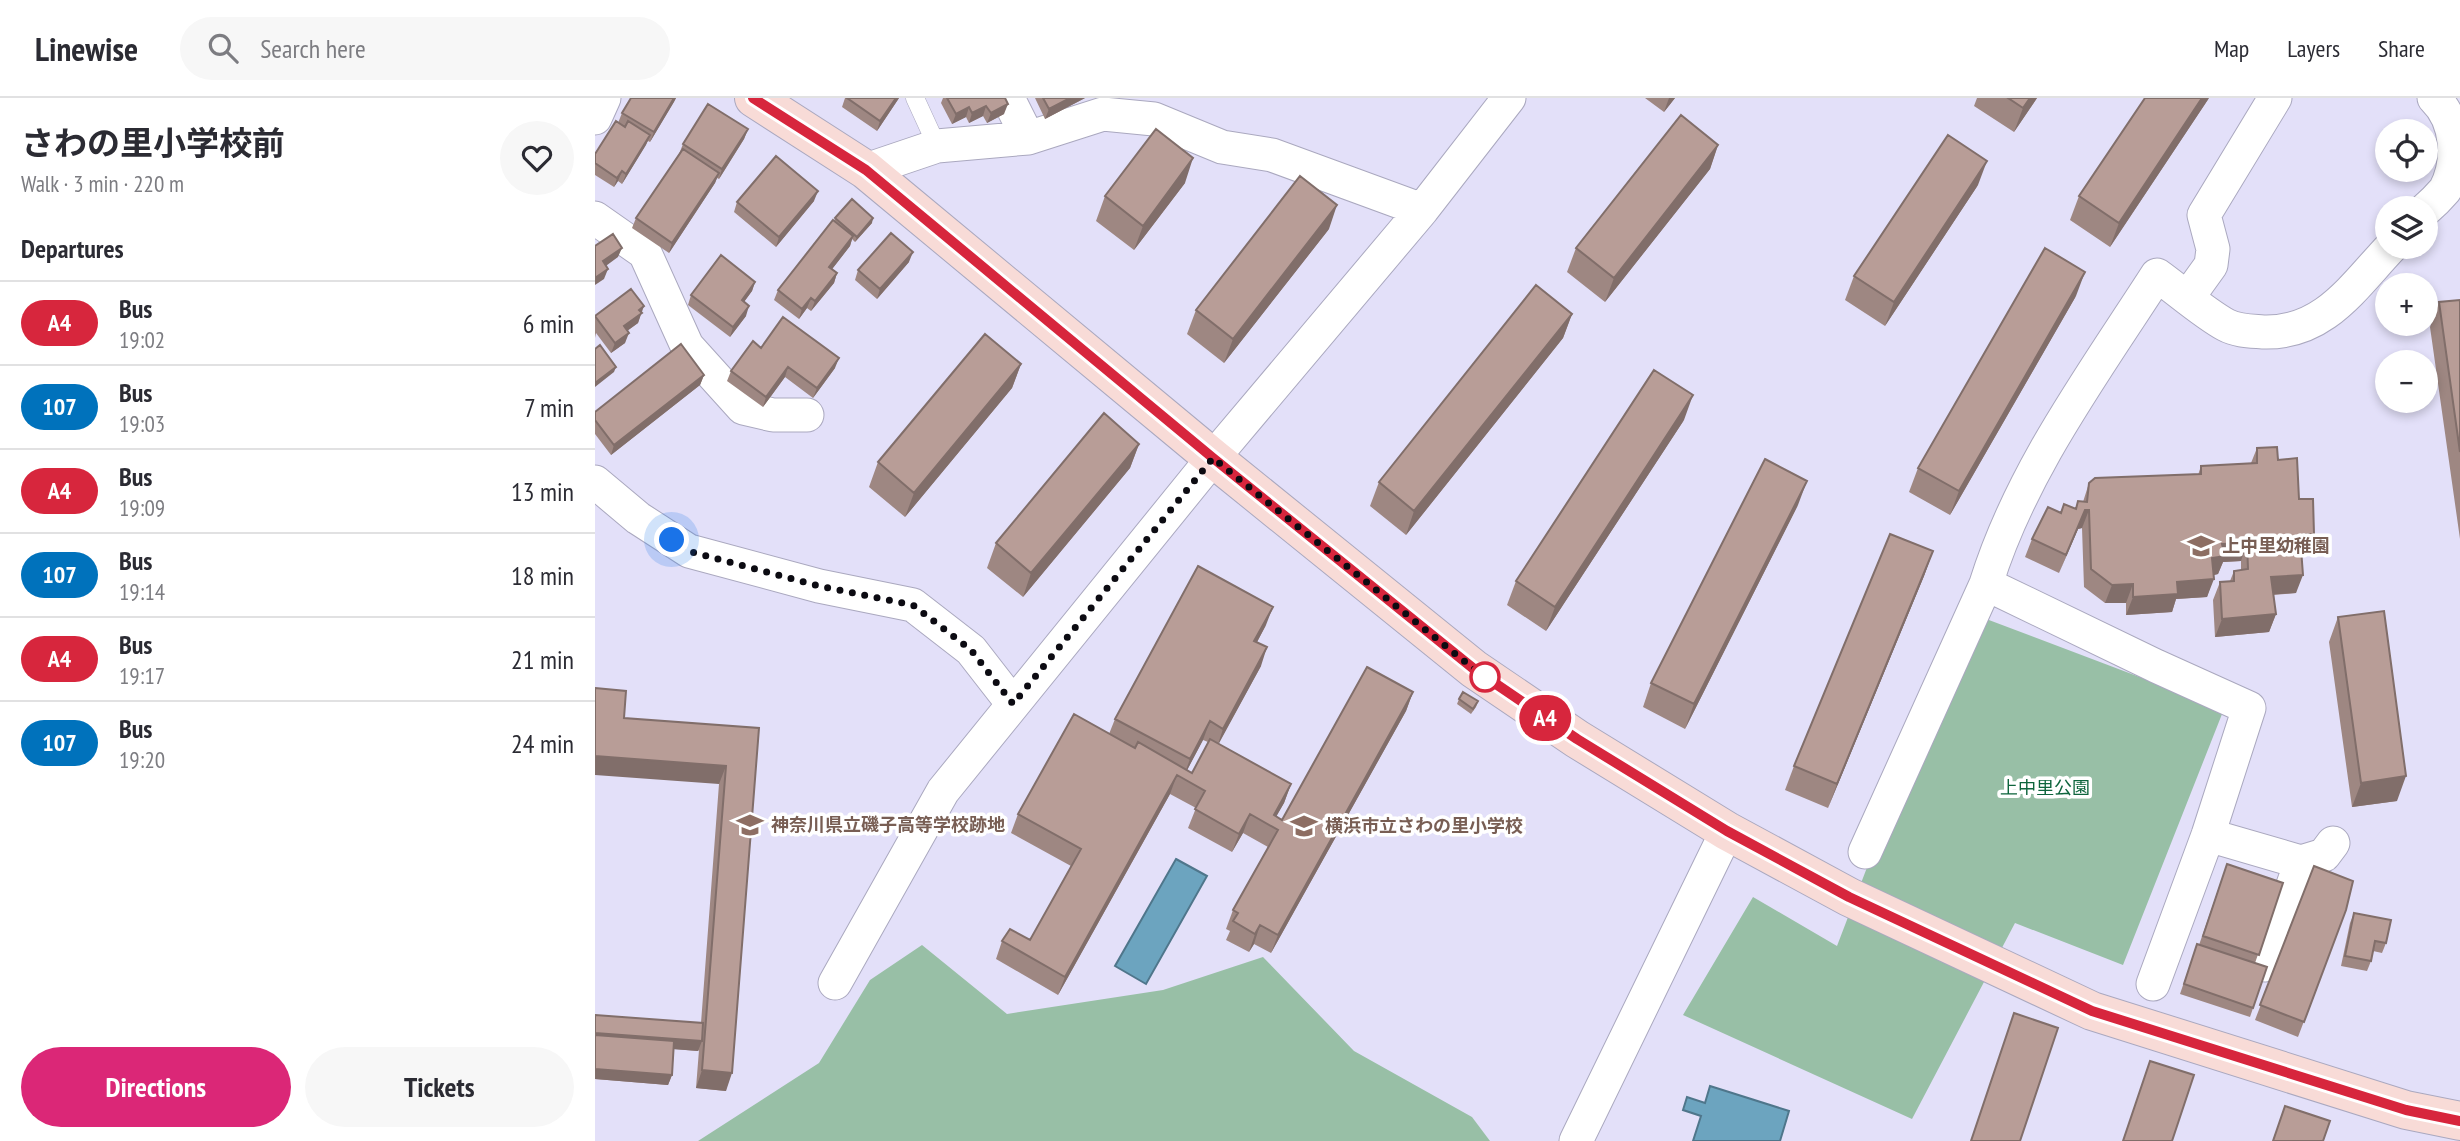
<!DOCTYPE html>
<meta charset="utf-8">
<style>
body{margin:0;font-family:"PT Sans Narrow","Noto Sans JP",sans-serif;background:#f7f7f7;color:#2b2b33;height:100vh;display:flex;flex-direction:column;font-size:26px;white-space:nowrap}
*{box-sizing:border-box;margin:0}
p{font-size:23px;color:#7c7c81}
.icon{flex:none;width:38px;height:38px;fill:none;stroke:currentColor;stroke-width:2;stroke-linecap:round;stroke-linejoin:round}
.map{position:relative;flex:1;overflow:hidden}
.details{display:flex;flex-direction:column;background:#fff;width:595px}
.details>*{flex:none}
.badge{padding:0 14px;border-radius:23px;font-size:24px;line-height:46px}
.fabs{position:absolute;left:1780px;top:21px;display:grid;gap:14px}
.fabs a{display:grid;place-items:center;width:63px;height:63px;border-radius:50%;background:#fff;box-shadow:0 4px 10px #0003;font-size:35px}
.you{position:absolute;width:35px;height:35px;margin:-18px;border:5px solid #fff;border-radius:50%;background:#1a73e8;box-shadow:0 0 0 10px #1a73e833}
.map>.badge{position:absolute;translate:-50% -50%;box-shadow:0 0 0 4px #fff}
h2{padding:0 21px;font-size:26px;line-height:63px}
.round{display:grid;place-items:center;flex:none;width:74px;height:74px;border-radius:37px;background:#f7f7f7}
.head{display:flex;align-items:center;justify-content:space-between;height:119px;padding:0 21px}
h1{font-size:33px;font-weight:700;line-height:52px}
.button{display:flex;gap:14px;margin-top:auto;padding:14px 21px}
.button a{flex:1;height:80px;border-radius:42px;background:#db2777;color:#fff;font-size:28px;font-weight:700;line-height:80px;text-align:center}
.button a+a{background:#f7f7f7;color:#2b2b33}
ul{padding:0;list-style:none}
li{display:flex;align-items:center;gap:21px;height:84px;padding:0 21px;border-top:2px solid #e1e1e2}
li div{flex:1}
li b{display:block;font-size:26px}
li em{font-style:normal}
li .badge{min-width:77px;font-weight:700;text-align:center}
header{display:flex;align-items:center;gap:42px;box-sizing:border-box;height:98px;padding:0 35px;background:#fff;border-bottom:2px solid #e1e1e2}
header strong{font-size:33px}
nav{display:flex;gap:38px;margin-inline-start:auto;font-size:24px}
.search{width:490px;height:63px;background:#f7f7f7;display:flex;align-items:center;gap:18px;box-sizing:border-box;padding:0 24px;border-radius:38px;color:#7c7c81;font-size:26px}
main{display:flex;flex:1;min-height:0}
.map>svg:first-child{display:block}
.green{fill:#98bfa6}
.water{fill:#6ca4bf;stroke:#4f768b;stroke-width:2}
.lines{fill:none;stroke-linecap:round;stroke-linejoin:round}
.lane-casing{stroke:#aaa8bf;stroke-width:19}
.street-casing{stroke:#aaa8bf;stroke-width:35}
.secondary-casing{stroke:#aaa8bf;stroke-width:40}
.lane{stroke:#fff;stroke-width:18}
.street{stroke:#fff;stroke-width:33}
.secondary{stroke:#f8dbd7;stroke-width:38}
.wall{fill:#9e8782;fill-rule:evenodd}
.shaded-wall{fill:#816e6a}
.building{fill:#b89d97;stroke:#816e6a;stroke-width:2}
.line-casing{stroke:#fff;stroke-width:16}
.line{stroke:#d7263d;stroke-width:10}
.walk{stroke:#0c0b12;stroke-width:7;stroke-dasharray:0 12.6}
.stop-dot{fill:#fff;stroke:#d7263d;stroke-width:3.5}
.labels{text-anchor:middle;stroke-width:7;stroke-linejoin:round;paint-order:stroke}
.education-label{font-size:18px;font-weight:bold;fill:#785e54;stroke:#fff;text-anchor:start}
.park-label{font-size:18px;fill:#0e653d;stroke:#fff}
</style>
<header>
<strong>Linewise</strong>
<div class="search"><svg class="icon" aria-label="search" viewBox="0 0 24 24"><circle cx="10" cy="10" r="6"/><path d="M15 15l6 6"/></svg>Search here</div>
<nav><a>Map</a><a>Layers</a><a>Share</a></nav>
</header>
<main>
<section class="details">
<div class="head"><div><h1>さわの里小学校前</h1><p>Walk · 3 min · 220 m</p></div><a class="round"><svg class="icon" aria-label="heart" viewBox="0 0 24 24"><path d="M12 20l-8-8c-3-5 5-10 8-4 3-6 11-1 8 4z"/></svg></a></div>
<h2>Departures</h2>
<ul>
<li><span class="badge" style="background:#d7263d;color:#fff">A4</span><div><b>Bus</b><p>19:02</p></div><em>6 min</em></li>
<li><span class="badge" style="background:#0072bc;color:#fff">107</span><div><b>Bus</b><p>19:03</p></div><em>7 min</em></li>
<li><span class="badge" style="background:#d7263d;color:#fff">A4</span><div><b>Bus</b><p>19:09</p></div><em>13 min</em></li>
<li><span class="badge" style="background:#0072bc;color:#fff">107</span><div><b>Bus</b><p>19:14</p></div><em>18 min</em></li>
<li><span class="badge" style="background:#d7263d;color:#fff">A4</span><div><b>Bus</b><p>19:17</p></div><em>21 min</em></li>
<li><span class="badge" style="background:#0072bc;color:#fff">107</span><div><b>Bus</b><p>19:20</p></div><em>24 min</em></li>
</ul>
<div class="button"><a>Directions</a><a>Tickets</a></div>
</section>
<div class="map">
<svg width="1865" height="1043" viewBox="0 0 1865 1043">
<rect width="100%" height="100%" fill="#e3e0f9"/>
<path class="green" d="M 1370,513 L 1629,611 L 1528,867 L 1420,825 L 1317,1021 L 1088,917 L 1158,799 L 1242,848 Z
M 327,847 L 412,916 L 568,892 L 668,859 L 759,953 L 877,1019 L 895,1043 L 103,1043 L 224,965 L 275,882 Z"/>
<path class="water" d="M 581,761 L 612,778 L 551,886 L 520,868 Z
M 1115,988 L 1194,1013 L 1185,1043 L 1098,1043 L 1106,1018 L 1088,1012 L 1092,999 L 1110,1005 Z"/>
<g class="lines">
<g class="lane-casing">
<path id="lane" d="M 320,0 L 342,48"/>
</g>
<g class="street-casing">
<path id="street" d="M 413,0 L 433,40
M 0,20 L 9,0
M 271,72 L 342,48 L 433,40 L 508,16 L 559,21 L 627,49 L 677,57 L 827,112
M 1830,112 C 1837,106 1844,99 1850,92 C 1865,64 1863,23 1839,0
M 0,120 L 50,155 L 92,248 L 148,310 L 178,317 L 212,317
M 1593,199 L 1616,167 L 1618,151 L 1609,117 L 1680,0
M 0,384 L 43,420 L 94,453 L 224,488 L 318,507 L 376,552 L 418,606
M 1391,486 L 1561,568 L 1654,610 L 1613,737 L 1558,886
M 1613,737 L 1706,764 L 1729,757 L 1738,745
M 1270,754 L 1391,486 C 1426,373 1499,275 1562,177 C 1583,192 1609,215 1631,227 C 1642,233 1656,233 1668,234 C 1729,236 1758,189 1796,149
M 1670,867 L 1706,764
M 240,885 L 348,693 L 618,360 L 827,112 L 914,0
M 981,1043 L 1132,733"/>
</g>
<g class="secondary-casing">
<path id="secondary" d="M 159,0 L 271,72 L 618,360 L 879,571 L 982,641 L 1132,733 L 1254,799 L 1497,913 L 1811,1012 L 1865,1023"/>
</g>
<use href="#lane" class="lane"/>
<use href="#street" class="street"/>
<use href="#secondary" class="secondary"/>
</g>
<path class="wall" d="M 36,0 L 81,0 L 55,44 L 53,43 L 27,86 L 23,83 L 19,89 L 0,77 L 0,56 L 23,25 L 27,15 Z
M 250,0 L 304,0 L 282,33 L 247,9 Z
M 348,0 L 410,0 L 409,16 L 392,25 L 388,18 L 374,25 L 371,19 L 357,26 L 346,5 Z
M 440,0 L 490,0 L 450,21 Z
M 1050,0 L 1080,0 L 1069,14 Z
M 1382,0 L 1442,0 L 1419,34 L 1379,8 Z
M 1614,0 L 1515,149 L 1475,122 L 1484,98 Z
M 153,31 L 149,41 L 124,81 L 122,80 L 120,85 L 74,155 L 37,130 L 41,120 L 84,56 L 88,46 Z
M 1123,47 L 1115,71 L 1010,204 L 972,174 L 981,150 Z
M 590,85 L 539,152 L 501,123 L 510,98 Z
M 1383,87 L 1290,228 L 1250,202 L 1259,178 Z
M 219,103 L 181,149 L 139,114 L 142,104 Z
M 240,120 L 277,125 L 260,144 L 257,141 L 255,148 L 237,171 L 242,175 L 239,185 L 216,213 L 212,210 L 204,221 L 179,202 L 183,192 L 239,123 Z
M 734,131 L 629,265 L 592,236 L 601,212 Z
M 314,164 L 282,201 L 260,182 L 263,172 Z
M 160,184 L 157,193 L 149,204 L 151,218 L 135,239 L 93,207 L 96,197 Z
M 1481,198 L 1355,417 L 1314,394 L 1323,370 Z
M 1865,202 L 1865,441 L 1835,229 L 1844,204 Z
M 46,215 L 43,225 L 32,233 L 30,245 L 16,255 L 1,235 L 0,240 L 0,218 Z
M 977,216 L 968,240 L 811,437 L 775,408 L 784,384 Z
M 166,250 L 240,270 L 218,300 L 190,279 L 168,309 L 132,283 L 136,273 Z
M 426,266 L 417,290 L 310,419 L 274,389 L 283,364 Z
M 109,277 L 105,287 L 16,357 L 0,336 L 0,314 Z
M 1089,322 L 951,533 L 912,507 L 921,483 Z
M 544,346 L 535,370 L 428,499 L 392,470 L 401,445 Z
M 1662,350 L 1683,362 L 1704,401 L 1712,454 L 1706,455 L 1701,495 L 1678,497 L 1681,516 L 1674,534 L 1620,539 L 1618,502 L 1625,484 L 1635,483 L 1639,473 L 1646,472 L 1646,463 L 1628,464 L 1623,476 L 1619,477 L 1612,499 L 1581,501 L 1577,514 L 1531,517 L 1531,505 L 1510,505 L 1489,489 L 1487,430 L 1483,431 L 1464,475 L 1430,459 L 1437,441 L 1466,415 L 1481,411 L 1483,403 L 1488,404 L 1494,385 L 1603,377 L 1606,368 L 1656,365 Z
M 1203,407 L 1090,631 L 1048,609 L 1056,585 Z
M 1338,453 L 1329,478 L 1233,710 L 1190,692 L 1199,668 Z
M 1743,519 L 1802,703 L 1757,709 L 1734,544 Z
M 671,527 L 662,544 L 666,568 L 623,646 L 696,686 L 689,705 L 681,718 L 687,722 L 818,594 L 811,613 L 676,855 L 659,846 L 654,854 L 631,842 L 635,833 L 631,831 L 638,812 L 673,749 L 648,735 L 637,754 L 593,730 L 601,710 L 575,696 L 463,897 L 401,861 L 407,843 L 435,842 L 476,768 L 416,735 L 423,716 L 514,636 L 520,621 ZM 608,642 L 613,644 L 597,675 L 592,672 Z
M 864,601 L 883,603 L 881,609 L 876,616 L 862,606 Z
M 29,620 L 164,630 L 131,993 L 101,990 L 104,952 L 103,953 L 79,951 L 77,977 L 73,987 L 0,981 L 0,917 L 106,925 L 124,686 Z
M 1632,766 L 1688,785 L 1660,865 L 1672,869 L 1655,919 L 1585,896 L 1602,846 L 1604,847 Z
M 1719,768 L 1751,812 L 1703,939 L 1660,922 Z
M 1759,815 L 1791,845 L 1787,855 L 1778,853 L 1776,863 L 1772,873 L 1746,868 L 1755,825 Z"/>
<path class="shaded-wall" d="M 79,0 L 81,0 L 79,4 L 55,44 L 59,34 Z
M 301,0 L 304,0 L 282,33 L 285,23 Z
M 475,0 L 490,0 L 450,21 L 454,11 Z
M 1074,0 L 1080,0 L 1069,14 Z
M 1435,0 L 1442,0 L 1419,34 L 1428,10 Z
M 1607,0 L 1614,0 L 1515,149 L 1524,125 Z
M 413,6 L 409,16 L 392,25 L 396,15 Z
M 391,8 L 388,18 L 374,25 L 377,15 Z
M 374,9 L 371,19 L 357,26 L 361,16 Z
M 153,31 L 149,41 L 124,81 L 127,71 Z
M 55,37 L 51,47 L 27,86 L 31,76 Z
M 1123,47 L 1115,71 L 1010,204 L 1019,180 Z
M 598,60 L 590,85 L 539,152 L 548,128 Z
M 1392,63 L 1383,87 L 1290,228 L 1299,204 Z
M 27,73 L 23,83 L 19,89 L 22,80 Z
M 124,75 L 120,85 L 74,155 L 77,145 Z
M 223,93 L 219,103 L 181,149 L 184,139 Z
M 742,107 L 734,131 L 629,265 L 638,241 Z
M 278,120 L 277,125 L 260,144 L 262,139 Z
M 258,138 L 255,148 L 231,179 L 234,169 Z
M 27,150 L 23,159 L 4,173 L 8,163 Z
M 318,154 L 314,164 L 282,201 L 285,191 Z
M 13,171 L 9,181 L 0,187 L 0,180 Z
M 1490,174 L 1481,198 L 1355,417 L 1364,393 Z
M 242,175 L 239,185 L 216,213 L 220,203 Z
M 160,184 L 157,193 L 143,212 L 147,202 Z
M 216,200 L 212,210 L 204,221 L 207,211 Z
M 49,208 L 43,225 L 25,238 L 29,228 Z
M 154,208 L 151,218 L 135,239 L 138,229 Z
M 977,216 L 968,240 L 811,437 L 819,413 Z
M 34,235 L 30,245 L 16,255 L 20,245 Z
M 244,260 L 240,270 L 218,300 L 222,290 Z
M 426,266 L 417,290 L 310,419 L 319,395 Z
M 21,269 L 19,274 L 0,289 L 0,285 Z
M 193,269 L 190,279 L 168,309 L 171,299 Z
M 109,277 L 105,287 L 16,357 L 19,347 Z
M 1098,297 L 1089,322 L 951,533 L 960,509 Z
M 544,346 L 535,370 L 428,499 L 436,475 Z
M 1212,383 L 1203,407 L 1090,631 L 1099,606 Z
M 1490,412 L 1494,412 L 1487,430 L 1483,431 L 1464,475 Z
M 1719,436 L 1712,454 L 1698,455 L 1705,437 Z
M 1652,445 L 1646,463 L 1628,464 L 1623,476 L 1610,479 L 1617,460 L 1627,446 Z
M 1338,453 L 1329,478 L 1233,710 L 1242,686 Z
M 1708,477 L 1701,495 L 1670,497 L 1676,479 Z
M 1619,481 L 1612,499 L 1581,501 L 1577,514 L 1531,517 L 1538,499 L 1582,484 Z
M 1538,486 L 1531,505 L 1510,505 L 1517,487 Z
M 678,509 L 671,527 L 653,561 L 659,543 Z
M 1681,516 L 1674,534 L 1620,539 L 1627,521 Z
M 672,549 L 666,568 L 622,649 L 628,631 Z
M 818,594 L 811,613 L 676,855 L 683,837 Z
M 615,623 L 608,642 L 588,680 L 595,661 Z
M 0,658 L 131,668 L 124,686 L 0,677 Z
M 582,677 L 575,696 L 463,897 L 470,879 Z
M 1811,678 L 1802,703 L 1757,709 L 1766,685 Z
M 696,686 L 689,705 L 676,728 L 679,717 Z
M 655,716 L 648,735 L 637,754 L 644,736 Z
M 665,827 L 659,846 L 654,854 L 660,836 Z
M 0,935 L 107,943 L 103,953 L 0,945 Z
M 0,971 L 77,977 L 73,987 L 0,981 Z
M 107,972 L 137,975 L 131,993 L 101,990 Z"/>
<path class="building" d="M 36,0 L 79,0 L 59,34 L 27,15 Z
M 252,0 L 301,0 L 285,23 Z
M 352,0 L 410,0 L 413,6 L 396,15 L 391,8 L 377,15 L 374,9 L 361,16 Z
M 448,0 L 475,0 L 454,11 Z
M 1413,0 L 1435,0 L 1428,10 Z
M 1550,0 L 1607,0 L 1524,125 L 1484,98 Z
M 113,6 L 153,31 L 127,71 L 88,46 Z
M 1086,17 L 1123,47 L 1019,180 L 981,150 Z
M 21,23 L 30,29 L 33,23 L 55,37 L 31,76 L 27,73 L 22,80 L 0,65 L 0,56 Z
M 561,31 L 598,60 L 548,128 L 510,98 Z
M 1353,37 L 1392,63 L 1299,204 L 1259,178 Z
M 88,51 L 124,75 L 77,145 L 41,120 Z
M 181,58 L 223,93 L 184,139 L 142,104 Z
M 705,78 L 742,107 L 638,241 L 601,212 Z
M 257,101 L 278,120 L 262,139 L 240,120 Z
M 238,122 L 258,138 L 234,169 L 242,175 L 220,203 L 216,200 L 207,211 L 183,192 Z
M 296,135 L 318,154 L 285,191 L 263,172 Z
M 18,136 L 27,150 L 8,163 L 13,171 L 0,180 L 0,148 Z
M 1450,150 L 1490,174 L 1364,393 L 1323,370 Z
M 126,157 L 160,184 L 147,202 L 154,208 L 138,229 L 96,197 Z
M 941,187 L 977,216 L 819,413 L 784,384 Z
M 36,191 L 49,208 L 44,212 L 47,215 L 29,228 L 34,235 L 20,245 L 0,218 Z
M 1865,202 L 1865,354 L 1844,204 Z
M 188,219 L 244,260 L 222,290 L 193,269 L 171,299 L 136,273 L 158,243 L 166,250 Z
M 390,236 L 426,266 L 319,395 L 283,364 Z
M 86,246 L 109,277 L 19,347 L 0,322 L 0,314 Z
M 5,247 L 21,269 L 0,285 L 0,251 Z
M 1059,272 L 1098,297 L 960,509 L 921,483 Z
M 509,315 L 544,346 L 436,475 L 401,445 Z
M 1682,349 L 1683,362 L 1702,360 L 1704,401 L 1718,401 L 1719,436 L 1705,437 L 1708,477 L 1676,479 L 1681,516 L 1627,521 L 1625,484 L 1639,483 L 1639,473 L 1653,471 L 1652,445 L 1627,446 L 1630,458 L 1617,460 L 1619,481 L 1582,484 L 1583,496 L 1538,499 L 1538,486 L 1517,487 L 1496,471 L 1494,412 L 1490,412 L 1471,457 L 1437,441 L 1453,409 L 1466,415 L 1469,406 L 1481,411 L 1483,403 L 1492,404 L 1494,385 L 1500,380 L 1606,376 L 1606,368 L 1662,365 L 1662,350 Z
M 1170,361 L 1212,383 L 1099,606 L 1056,585 Z
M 1295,436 L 1338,453 L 1242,686 L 1199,668 Z
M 603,468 L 678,509 L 659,543 L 672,549 L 628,631 L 615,623 L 595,661 L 520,621 Z
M 1789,513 L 1811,678 L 1766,685 L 1743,519 Z
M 772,569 L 818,594 L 683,837 L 665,827 L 660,836 L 638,823 L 643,815 L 638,812 L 683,732 L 655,716 L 644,736 L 600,711 L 610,693 L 582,677 L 470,879 L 407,843 L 415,831 L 435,842 L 486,751 L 423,716 L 479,616 L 540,650 L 543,644 L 597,675 L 615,641 L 696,686 L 679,717 L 687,722 Z
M 0,590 L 31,593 L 29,620 L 164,630 L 137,975 L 107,972 L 131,668 L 0,658 Z
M 868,594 L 883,603 L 878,611 L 864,601 Z
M 1632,766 L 1688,785 L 1664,857 L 1608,838 Z
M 1719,768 L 1758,783 L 1751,812 L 1709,924 L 1665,907 Z
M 1759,815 L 1796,822 L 1791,845 L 1780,843 L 1776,863 L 1750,858 Z
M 1602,846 L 1672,869 L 1658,910 L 1589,886 Z
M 1419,915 L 1463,930 L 1425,1043 L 1376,1043 Z
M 0,917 L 108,925 L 107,943 L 0,935 Z
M 0,937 L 79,943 L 77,977 L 0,971 Z
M 1555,963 L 1599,977 L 1577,1043 L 1528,1043 Z
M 1690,1008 L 1735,1023 L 1728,1043 L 1678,1043 Z"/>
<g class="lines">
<g class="line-casing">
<path id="line" d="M 158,0 L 271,72 L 618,360 L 879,571 L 982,641 L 1132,733 L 1254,799 L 1497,913 L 1811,1012 L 1865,1023"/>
</g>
<use href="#line" class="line"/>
<path class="walk" d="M 77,442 L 93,453 L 224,488 L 318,507 L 376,552 L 418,606 L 618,360 L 879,571 L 899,585 L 890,579"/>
</g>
<defs>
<g id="school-bare" transform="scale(2.1)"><path d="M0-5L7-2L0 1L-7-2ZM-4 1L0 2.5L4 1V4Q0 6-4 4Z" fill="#8d6e63" stroke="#fff" stroke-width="2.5" paint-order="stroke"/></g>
</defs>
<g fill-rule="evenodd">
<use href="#school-bare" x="1606" y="448"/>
<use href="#school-bare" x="155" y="727"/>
<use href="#school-bare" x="709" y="728"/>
</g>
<circle class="stop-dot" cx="890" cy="579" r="14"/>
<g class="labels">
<g class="education-label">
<text x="1627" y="454">上中里幼稚園</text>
<text x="176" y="733">神奈川県立磯子高等学校跡地</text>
<text x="730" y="734">横浜市立さわの里小学校</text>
</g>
<g class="park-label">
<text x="1450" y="696">上中里公園</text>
</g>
</g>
</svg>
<div class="fabs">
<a><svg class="icon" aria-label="locate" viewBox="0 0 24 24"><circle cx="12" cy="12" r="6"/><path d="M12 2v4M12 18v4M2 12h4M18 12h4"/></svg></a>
<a><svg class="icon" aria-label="layers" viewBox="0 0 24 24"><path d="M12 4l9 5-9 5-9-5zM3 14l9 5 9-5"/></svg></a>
<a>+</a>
<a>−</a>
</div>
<div class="you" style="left:77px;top:442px"></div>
<b class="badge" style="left:950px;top:620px;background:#d7263d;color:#fff">A4</b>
</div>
</main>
